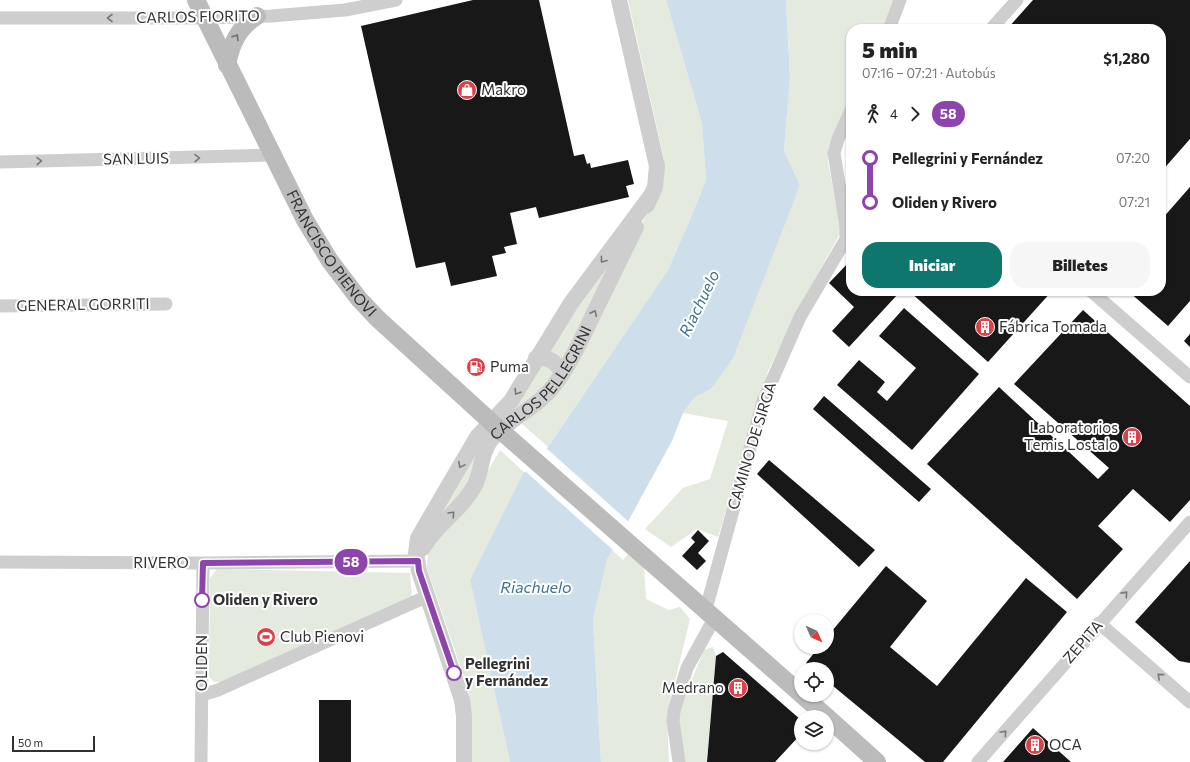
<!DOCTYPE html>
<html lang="es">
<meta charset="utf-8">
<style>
body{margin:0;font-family:Commissioner,sans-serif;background:#f6f6f6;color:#222;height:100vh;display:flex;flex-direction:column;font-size:15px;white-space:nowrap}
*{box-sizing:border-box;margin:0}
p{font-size:13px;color:#767676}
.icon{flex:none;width:22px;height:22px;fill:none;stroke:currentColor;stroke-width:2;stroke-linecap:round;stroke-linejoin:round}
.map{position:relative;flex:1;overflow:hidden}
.panel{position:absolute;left:846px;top:24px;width:320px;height:272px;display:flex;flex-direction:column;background:#fff;border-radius:16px;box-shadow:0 1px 3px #0004}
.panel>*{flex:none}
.badge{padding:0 8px;border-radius:13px;font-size:14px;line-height:26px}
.needle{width:26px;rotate:135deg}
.fabs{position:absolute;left:794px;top:614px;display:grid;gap:8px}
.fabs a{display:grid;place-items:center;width:40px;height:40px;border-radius:50%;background:#fff;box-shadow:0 1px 3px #0004;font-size:20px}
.scale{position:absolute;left:12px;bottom:10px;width:83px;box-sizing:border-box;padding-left:4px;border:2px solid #313131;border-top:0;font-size:11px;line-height:14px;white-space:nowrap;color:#313131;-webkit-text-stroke:3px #fff;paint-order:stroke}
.map>.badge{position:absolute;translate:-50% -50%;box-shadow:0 0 0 2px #fff}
.legs{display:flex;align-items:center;gap:6px;height:44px;padding:0 16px;font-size:13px}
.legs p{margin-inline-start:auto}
.summary{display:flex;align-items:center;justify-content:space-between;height:68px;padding:0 16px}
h1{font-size:22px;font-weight:800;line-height:30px}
.cta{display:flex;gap:8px;margin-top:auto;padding:8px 16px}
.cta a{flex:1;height:46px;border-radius:16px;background:#0f766e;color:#fff;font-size:16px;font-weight:800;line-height:46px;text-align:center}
.cta a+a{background:#f6f6f6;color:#222}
ul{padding:0 16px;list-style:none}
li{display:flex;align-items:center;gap:14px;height:44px;font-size:15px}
li i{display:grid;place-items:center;width:6px;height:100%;margin:0 5px;background:currentColor}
li i::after{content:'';width:10px;height:10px;margin:-5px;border:3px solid;border-radius:50%;background:#fff}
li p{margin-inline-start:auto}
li:first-child i{background:linear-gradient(#0000 50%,currentColor 0)}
li:last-child i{background:linear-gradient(currentColor 50%,#0000 0)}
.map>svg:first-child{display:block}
.green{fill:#e4eade}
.water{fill:#cedfeb}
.pier{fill:#fff}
.building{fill:#181818}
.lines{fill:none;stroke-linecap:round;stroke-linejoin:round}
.minor{stroke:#cecece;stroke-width:13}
.tertiary{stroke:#cecece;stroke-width:16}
.secondary{stroke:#bbb;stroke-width:18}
.oneway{stroke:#787878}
.oneway2{stroke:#6f6f6f}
.line-1-casing{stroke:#fff;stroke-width:9}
.line-1{stroke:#8e44ad;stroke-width:6}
.stop-1-dot{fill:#fff;stroke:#8e44ad;stroke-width:2}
.labels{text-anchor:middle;stroke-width:4;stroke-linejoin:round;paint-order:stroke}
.street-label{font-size:15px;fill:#313131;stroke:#fff}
.poi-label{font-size:15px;fill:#313131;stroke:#fff;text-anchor:start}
.stop-label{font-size:15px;font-weight:bold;fill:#313131;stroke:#fff;text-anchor:start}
.water-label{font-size:16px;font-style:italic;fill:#44708e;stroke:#fff}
</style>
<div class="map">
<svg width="1190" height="762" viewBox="0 0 1190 762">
<rect width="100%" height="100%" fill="#fff"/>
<path class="green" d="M 628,0 L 666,0 L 702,124 L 706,180 L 689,222 L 668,270 L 548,447 L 521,423 L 579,352 L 664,179 L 664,159 Z
M 786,0 L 893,0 L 882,29 L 851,29 L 851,99 L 840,119 L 828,149 L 828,162 L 841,232 L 796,313 L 768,371 L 718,537 L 697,529 L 671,547 L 645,529 L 683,488 L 710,479 L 728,421 L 683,413 L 694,398 L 711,389 L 800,185 L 784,151 L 790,72 Z
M 652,194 L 574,354 L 509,423 L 481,468 L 416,553 L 418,538 Z
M 500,450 L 525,473 L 470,580 L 510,762 L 472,762 L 469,692 L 427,568 L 428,552 L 473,497 Z
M 612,550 L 623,560 L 629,553 L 644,567 L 646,599 L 669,610 L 680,607 L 690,619 L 667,714 L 669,762 L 601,762 L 593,620 L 607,560 Z
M 217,569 L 410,573 L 412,597 L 223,682 L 214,682 L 209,677 L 210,578 Z
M 713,647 L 716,656 L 707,762 L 685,762 L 678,723 L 679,711 L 704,650 Z"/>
<path class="water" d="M 666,0 L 786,0 L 790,76 L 784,151 L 800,185 L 733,358 L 711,389 L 694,398 L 683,413 L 672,441 L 607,560 L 593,620 L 601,762 L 510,762 L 470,580 L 523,474 L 548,447 L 668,270 L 689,222 L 706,180 L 702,124 Z"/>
<path class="pier" d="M 545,447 L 629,522 L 614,551 L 524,470 Z"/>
<path class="building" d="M 473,0 L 539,0 L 574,156 L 584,154 L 587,164 L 590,163 L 591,168 L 628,160 L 634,184 L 626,186 L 629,197 L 539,218 L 536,207 L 510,213 L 517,244 L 504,247 L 506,253 L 492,256 L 497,276 L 451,286 L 445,262 L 416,268 L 361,26 Z
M 1033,0 L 1190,0 L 1190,139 L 1161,172 L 1161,29 L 1007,29 Z
M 1190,187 L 1190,301 L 1168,326 L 1128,291 L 1161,291 L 1161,220 Z
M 851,260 L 851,291 L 895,291 L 898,294 L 849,347 L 832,331 L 854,307 L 829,283 Z
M 909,291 L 1052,291 L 988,362 Z
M 904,308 L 979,374 L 912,450 L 837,385 L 859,360 L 885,382 L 877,392 L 887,401 L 916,368 L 879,336 Z
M 1083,310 L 1190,406 L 1190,500 L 1170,522 L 1133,489 L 1098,526 L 1123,549 L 1077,599 L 927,464 L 999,387 L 1098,479 L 1109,468 L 1014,384 Z
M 1190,334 L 1190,347 L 1184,341 Z
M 824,396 L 931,489 L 919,502 L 813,409 Z
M 769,460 L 875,550 L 859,567 L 757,474 Z
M 698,530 L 709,541 L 698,553 L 706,561 L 697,570 L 682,556 L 695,542 L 691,538 Z
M 1190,561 L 1190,663 L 1179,661 L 1135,622 Z
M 886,566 L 927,601 L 890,647 L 937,686 L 1026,578 L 1067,612 L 943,762 L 925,762 L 827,681 L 827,669 L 812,669 L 806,663 L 819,647 L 827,647 L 827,637 Z
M 723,652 L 801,720 L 801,734 L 775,762 L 707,762 L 716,656 Z
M 319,700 L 351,700 L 351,762 L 319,762 Z
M 1033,728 L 1071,762 L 1003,762 Z"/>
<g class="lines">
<path class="minor" d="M 0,18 L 205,18 L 271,16 L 345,10 L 396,0
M 889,29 L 900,0
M 991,29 L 1017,0
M 0,162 L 272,155
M 1091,291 L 1190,377
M 0,306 L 166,304
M 0,562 L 203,563 L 418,561
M 706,609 L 763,401 L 800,317 L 846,239 L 846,227 L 834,153 L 838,139 L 851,110
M 1099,623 L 1190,702
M 202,695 L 218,690 L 428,596
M 201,762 L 203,563
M 679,762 L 673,721 L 674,711 L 687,668 L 715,617
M 978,762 L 1190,522"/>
<g class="tertiary">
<path d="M 619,0 L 657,166 L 655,187 L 647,205"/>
<path d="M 536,358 C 550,357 557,362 562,374"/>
<path id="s1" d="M 423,548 C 436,524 462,510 475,485 C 482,471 481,452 491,440 C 510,417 538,408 555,384 C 571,363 582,338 593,315 C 607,286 622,256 636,227"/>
<path d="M 464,762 L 464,716 L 462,700 L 419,571 L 416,553 L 418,538 L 477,437 L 511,401 L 571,303 L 652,194"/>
</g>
<g class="secondary">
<path id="s2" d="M 196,0 L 305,220 L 330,261 L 359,299 L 378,319 L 500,430 L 801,694"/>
<path d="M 227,65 C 231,44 238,28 257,16"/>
<path d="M 802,695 L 827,717"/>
<path d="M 827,717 L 877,762"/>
</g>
</g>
<defs><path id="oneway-chevron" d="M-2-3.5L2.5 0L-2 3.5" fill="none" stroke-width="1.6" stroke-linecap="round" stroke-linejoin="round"/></defs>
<g class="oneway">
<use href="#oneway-chevron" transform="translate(110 18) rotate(-180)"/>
<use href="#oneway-chevron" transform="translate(197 158) rotate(-1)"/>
<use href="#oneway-chevron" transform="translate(39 161) rotate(-1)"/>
<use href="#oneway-chevron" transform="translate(603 260) rotate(127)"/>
<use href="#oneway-chevron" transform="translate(594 313) rotate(-64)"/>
<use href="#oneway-chevron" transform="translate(517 392) rotate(122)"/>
<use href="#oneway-chevron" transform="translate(461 465) rotate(118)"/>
<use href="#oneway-chevron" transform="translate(452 514) rotate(-47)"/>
<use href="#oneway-chevron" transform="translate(1125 594) rotate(-48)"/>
<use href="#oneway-chevron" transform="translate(1160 676) rotate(-139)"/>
<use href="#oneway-chevron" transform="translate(1004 733) rotate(-49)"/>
</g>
<use class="oneway2" href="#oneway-chevron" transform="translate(236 37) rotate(-58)"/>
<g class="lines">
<g class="line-1-casing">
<path id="line-1" d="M 202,600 L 203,563 L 418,561 L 419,571 L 454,673"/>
</g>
<use href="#line-1" class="line-1"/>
</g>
<defs>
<g id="shop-disc" transform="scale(1)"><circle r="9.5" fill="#da424b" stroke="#fff"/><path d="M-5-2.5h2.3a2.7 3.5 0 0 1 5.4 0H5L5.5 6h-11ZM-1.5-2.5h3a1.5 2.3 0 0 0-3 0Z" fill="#fff"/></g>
<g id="building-disc" transform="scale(1)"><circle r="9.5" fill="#da424b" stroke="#fff"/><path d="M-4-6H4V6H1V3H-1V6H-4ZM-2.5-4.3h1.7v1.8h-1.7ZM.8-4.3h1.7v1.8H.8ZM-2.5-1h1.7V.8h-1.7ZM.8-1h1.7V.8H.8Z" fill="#fff"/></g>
<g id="fuel-disc" transform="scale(1)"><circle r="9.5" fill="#da424b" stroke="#fff"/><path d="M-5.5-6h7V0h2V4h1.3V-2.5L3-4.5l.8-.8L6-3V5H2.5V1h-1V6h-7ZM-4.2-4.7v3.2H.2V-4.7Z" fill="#fff"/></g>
<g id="stadium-disc" transform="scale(1)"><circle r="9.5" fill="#da424b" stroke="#fff"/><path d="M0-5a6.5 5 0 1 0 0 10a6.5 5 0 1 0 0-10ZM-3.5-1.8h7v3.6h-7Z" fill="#fff"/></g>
</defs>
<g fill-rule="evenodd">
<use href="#shop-disc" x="467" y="90"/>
<use href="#building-disc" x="985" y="327"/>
<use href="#fuel-disc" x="476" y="367"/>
<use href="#building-disc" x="1132" y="437"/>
<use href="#stadium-disc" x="266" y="637"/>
<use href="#building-disc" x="738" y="688"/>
<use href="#building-disc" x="1035" y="745"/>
</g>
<g class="stop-1-dot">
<circle cx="202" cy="600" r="7"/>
<circle cx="454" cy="673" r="7"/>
</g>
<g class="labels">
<g class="street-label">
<text transform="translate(198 17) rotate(-1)" y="5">CARLOS FIORITO</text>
<text transform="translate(136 159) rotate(-1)" y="5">SAN LUIS</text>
<text dy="5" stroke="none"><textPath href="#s2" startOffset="288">FRANCISCO PIENOVI</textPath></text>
<text transform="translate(83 305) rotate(-1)" y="5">GENERAL GORRITI</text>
<text dy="5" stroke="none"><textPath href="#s1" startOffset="207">CARLOS PELLEGRINI</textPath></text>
<text transform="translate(752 446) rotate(-73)" y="5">CAMINO DE SIRGA</text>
<text x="161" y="568">RIVERO</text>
<text transform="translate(1083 642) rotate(-49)" y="5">ZEPITA</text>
<text transform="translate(202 663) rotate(-90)" y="5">OLIDEN</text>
</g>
<g class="poi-label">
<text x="481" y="95">Makro</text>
<text x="999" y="332">Fábrica Tomada</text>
<text x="490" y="372">Puma</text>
<text x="1118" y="433" text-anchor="end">Laboratorios<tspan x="1118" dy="17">Temis Lostalo</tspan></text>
<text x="280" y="642">Club Pienovi</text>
<text x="724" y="693" text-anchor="end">Medrano</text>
<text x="1049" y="750">OCA</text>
</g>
<g class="stop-label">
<text x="213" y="605">Oliden y Rivero</text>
<text x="465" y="669">Pellegrini<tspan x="465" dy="17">y Fernández</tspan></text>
</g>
<g class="water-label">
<text transform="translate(699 303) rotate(-64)" y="6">Riachuelo</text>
<text x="536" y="593">Riachuelo</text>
</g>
</g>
</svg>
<div class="fabs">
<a><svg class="needle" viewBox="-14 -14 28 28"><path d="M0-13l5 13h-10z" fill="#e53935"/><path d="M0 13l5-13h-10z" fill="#767676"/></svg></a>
<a><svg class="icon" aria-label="locate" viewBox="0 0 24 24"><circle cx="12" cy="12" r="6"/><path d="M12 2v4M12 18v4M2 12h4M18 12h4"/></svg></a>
<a><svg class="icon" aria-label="layers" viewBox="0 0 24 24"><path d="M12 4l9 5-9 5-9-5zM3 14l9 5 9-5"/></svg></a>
</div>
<div class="scale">50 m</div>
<b class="badge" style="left:351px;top:562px;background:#8e44ad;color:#fff">58</b>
<section class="panel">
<div class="summary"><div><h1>5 min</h1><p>07:16 – 07:21 · Autobús</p></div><b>$1,280</b></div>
<div class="legs"><svg class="icon" aria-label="walk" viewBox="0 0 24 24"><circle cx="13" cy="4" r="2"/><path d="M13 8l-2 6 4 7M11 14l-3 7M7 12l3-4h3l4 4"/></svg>4<svg class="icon" aria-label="forward" viewBox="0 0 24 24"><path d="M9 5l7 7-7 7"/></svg><b class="badge" style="background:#8e44ad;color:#fff">58</b></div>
<ul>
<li><i style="color:#8e44ad"></i><b>Pellegrini y Fernández</b><p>07:20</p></li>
<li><i style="color:#8e44ad"></i><b>Oliden y Rivero</b><p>07:21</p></li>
</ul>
<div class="cta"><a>Iniciar</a><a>Billetes</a></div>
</section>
</div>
